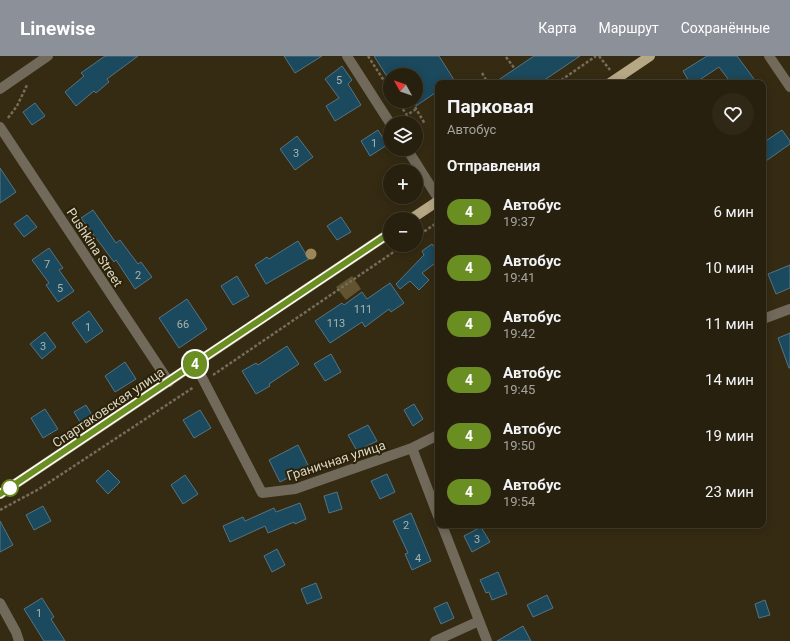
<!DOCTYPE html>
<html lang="ru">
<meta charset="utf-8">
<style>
body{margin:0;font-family:Roboto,sans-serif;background:#302817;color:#f1f3f6;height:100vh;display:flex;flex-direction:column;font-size:15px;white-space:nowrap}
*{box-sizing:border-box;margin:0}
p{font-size:13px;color:#a5a39e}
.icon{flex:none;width:22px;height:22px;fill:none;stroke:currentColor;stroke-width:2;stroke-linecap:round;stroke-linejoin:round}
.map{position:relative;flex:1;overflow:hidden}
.drawer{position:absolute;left:435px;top:24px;width:331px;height:448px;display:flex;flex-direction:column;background:#28200e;border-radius:8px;box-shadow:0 2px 10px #0003,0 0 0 1px #443e2e}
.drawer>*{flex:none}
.badge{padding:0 8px;border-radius:13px;font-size:14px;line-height:26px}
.needle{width:26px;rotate:310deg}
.tools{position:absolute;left:383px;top:12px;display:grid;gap:8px}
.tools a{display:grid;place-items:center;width:40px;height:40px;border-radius:50%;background:#28200e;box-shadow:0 2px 10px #0003,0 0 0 1px #443e2e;font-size:20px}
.map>.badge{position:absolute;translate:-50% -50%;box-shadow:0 0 0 2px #fff}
h2{padding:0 12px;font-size:15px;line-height:36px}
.round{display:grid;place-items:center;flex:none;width:42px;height:42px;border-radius:21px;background:#302817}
.summary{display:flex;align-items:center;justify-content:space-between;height:68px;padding:0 12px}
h1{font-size:19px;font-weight:700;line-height:30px}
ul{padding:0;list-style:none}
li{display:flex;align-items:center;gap:12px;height:56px;padding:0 12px}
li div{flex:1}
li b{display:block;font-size:15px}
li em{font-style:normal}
li .badge{min-width:44px;font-weight:700;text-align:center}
header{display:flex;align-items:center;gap:24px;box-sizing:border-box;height:56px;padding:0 20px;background:#8c9099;color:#fff}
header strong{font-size:19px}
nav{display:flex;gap:22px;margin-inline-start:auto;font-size:14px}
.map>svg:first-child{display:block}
.green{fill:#625430}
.building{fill:#1b495d;stroke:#567483}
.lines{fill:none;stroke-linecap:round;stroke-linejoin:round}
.path{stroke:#766d59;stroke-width:2.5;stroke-dasharray:3 2;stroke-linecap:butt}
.minor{stroke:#716a5a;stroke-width:10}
.major{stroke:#b6a885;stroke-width:10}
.tree{fill:#9b8758}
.line-casing{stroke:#fff;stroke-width:9}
.line{stroke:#6b8e23;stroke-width:6}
.stop-dot{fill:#fff;stroke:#6b8e23;stroke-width:2}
.labels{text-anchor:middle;stroke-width:4;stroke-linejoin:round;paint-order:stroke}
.number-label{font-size:11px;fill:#acb3ac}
.street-label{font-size:13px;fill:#dcd6c7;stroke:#2b2208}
</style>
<header>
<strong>Linewise</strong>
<nav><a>Карта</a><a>Маршрут</a><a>Сохранённые</a></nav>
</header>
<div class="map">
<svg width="790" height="585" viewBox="0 0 790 585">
<rect width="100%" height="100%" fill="#352b13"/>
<path class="green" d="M 352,220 L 361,233 L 346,244 L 336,231 Z"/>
<path class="building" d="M 105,0 L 138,0 L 107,23 L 109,26 L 96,37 L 94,35 L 76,50 L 65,36 L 84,20 L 81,17 Z
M 284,0 L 322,0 L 295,17 Z
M 374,0 L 439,0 L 456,27 L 438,27 L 438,35 L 416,50 L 416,19 L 386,19 Z
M 534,0 L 580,0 L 540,27 L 494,27 Z
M 707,0 L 737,0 L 757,27 L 731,27 L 719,11 L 695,27 L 690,27 L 683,15 Z
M 342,10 L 352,24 L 348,28 L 361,49 L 335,65 L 326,50 L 339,42 L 325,23 Z
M 35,47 L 45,60 L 32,69 L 23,56 Z
M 378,74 L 387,89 L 370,100 L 361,85 Z
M 782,74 L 790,85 L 790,88 L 763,107 L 763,87 Z
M 297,80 L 313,101 L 295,114 L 280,93 Z
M 0,112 L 16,136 L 0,147 Z
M 93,154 L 116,187 L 120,184 L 138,208 L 141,206 L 152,221 L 135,233 L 116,204 L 114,206 L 81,162 Z
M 27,159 L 37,171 L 24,181 L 14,168 Z
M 341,161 L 351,176 L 337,184 L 327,170 Z
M 298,185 L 309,203 L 266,228 L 255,209 L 267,201 L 269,203 Z
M 432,188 L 438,195 L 438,205 L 422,217 L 429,224 L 419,234 L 410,225 L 400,233 L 396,228 L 424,199 L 422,195 Z
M 49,192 L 63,212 L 59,214 L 74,235 L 58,246 L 46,229 L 49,227 L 32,204 Z
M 790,209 L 790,232 L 776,238 L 768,218 Z
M 237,220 L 249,240 L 233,249 L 221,230 Z
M 390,227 L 404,247 L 391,256 L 389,253 L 365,271 L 362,266 L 330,287 L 315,265 L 342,247 L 344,249 L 362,236 L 367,243 Z
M 187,243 L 207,273 L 179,292 L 159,262 Z
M 89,255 L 103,275 L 86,287 L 72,267 Z
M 45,276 L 56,291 L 42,303 L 30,288 Z
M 790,277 L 790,312 L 789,312 L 778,282 Z
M 287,290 L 299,308 L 269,328 L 270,330 L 256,338 L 242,315 L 256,307 L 258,309 Z
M 331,298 L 341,316 L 325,325 L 314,308 Z
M 125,306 L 136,323 L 115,336 L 105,320 Z
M 414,348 L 423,363 L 413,370 L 404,354 Z
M 86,349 L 92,359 L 80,366 L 74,356 Z
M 45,353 L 58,373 L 43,382 L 31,362 Z
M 200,354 L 211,372 L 194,382 L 183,364 Z
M 368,369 L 377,385 L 357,395 L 348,379 Z
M 298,389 L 309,411 L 280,426 L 269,404 Z
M 108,414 L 120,426 L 108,438 L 96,425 Z
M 387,418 L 395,436 L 380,443 L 371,425 Z
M 185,419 L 198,438 L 183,448 L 171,429 Z
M 337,436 L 342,453 L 329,457 L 324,440 Z
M 300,447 L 306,463 L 295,468 L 294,466 L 268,477 L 265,470 L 230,486 L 223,470 L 243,461 L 245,465 L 274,452 L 276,456 Z
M 43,450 L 51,465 L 34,474 L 26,459 Z
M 411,457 L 431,505 L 412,514 L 405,498 L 408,497 L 393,465 Z
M 0,465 L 13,489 L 0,496 Z
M 481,471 L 490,486 L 472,496 L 464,480 Z
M 277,493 L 285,509 L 272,516 L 264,500 Z
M 498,516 L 507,538 L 492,544 L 489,536 L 486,537 L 480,524 Z
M 316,527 L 322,542 L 307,548 L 301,533 Z
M 547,539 L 553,552 L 533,561 L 527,549 Z
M 42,542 L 54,561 L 51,563 L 65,585 L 44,585 L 24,553 Z
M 765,544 L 770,559 L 759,562 L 755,548 Z
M 447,546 L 454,562 L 441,568 L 434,552 Z
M 523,570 L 531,585 L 497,585 Z"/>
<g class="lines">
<path class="path" d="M 368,0 L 390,34
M 599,0 L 610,14
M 506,1 L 515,13
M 482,17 L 488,27
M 557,27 L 596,0
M 397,45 L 407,59 L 416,53
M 415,51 L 425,68
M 8,62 L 17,50 L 27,29
M 416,181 L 438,166
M 213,319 L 404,189
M 0,454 L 39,433 L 194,331"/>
<path class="minor" d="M 347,0 L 390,67
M 769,0 L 790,31
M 0,33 L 48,0
M 0,71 L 169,326
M 407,93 L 438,142
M 763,263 L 790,253
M 195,308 L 262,437 L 295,433 L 412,392 L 438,379
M 412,392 L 438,460
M 442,469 L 487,585
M 0,547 L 16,576 L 19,585
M 435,585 L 479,565"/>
<path class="major" d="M 610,27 L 650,0
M 411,163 L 438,145
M 0,438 L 390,177"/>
</g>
<circle class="tree" cx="311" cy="198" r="5.5"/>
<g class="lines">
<g class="line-casing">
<path id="line" d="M 0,438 L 390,177"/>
</g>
<use href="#line" class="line"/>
</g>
<circle class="stop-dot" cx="10" cy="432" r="8"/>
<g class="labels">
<g class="number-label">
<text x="339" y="28">5</text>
<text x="374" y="91">1</text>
<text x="296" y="101">3</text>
<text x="47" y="212">7</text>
<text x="138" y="223">2</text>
<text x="60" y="236">5</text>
<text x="363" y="257">111</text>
<text x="336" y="271">113</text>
<text x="183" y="272">66</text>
<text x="88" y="275">1</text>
<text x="43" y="294">3</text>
<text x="406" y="473">2</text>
<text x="477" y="487">3</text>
<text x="418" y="506">4</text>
<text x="39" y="561">1</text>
</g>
<g class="street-label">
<text transform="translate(95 191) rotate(57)" y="5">Pushkina Street</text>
<text transform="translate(108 351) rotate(-34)" y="5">Спартаковская улица</text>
<text transform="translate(336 404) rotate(-18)" y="5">Граничная улица</text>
</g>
</g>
</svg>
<div class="tools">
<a><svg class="needle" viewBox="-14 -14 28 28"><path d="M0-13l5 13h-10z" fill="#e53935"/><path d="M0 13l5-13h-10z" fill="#a5a39e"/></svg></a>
<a><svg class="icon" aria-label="layers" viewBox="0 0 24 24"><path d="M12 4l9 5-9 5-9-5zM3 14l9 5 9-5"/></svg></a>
<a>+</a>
<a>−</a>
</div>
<b class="badge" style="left:195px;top:308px;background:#6b8e23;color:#fff">4</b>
<section class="drawer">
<div class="summary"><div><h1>Парковая</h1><p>Автобус</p></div><a class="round"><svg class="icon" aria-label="heart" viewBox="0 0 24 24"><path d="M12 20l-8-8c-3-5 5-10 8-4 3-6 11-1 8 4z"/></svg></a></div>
<h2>Отправления</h2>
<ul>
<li><span class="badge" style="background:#6b8e23;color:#fff">4</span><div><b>Автобус</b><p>19:37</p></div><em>6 мин</em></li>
<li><span class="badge" style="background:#6b8e23;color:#fff">4</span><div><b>Автобус</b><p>19:41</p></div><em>10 мин</em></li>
<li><span class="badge" style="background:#6b8e23;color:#fff">4</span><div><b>Автобус</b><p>19:42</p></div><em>11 мин</em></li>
<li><span class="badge" style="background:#6b8e23;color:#fff">4</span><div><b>Автобус</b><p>19:45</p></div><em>14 мин</em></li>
<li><span class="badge" style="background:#6b8e23;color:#fff">4</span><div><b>Автобус</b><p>19:50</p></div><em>19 мин</em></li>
<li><span class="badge" style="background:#6b8e23;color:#fff">4</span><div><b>Автобус</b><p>19:54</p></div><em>23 мин</em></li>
</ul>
</section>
</div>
